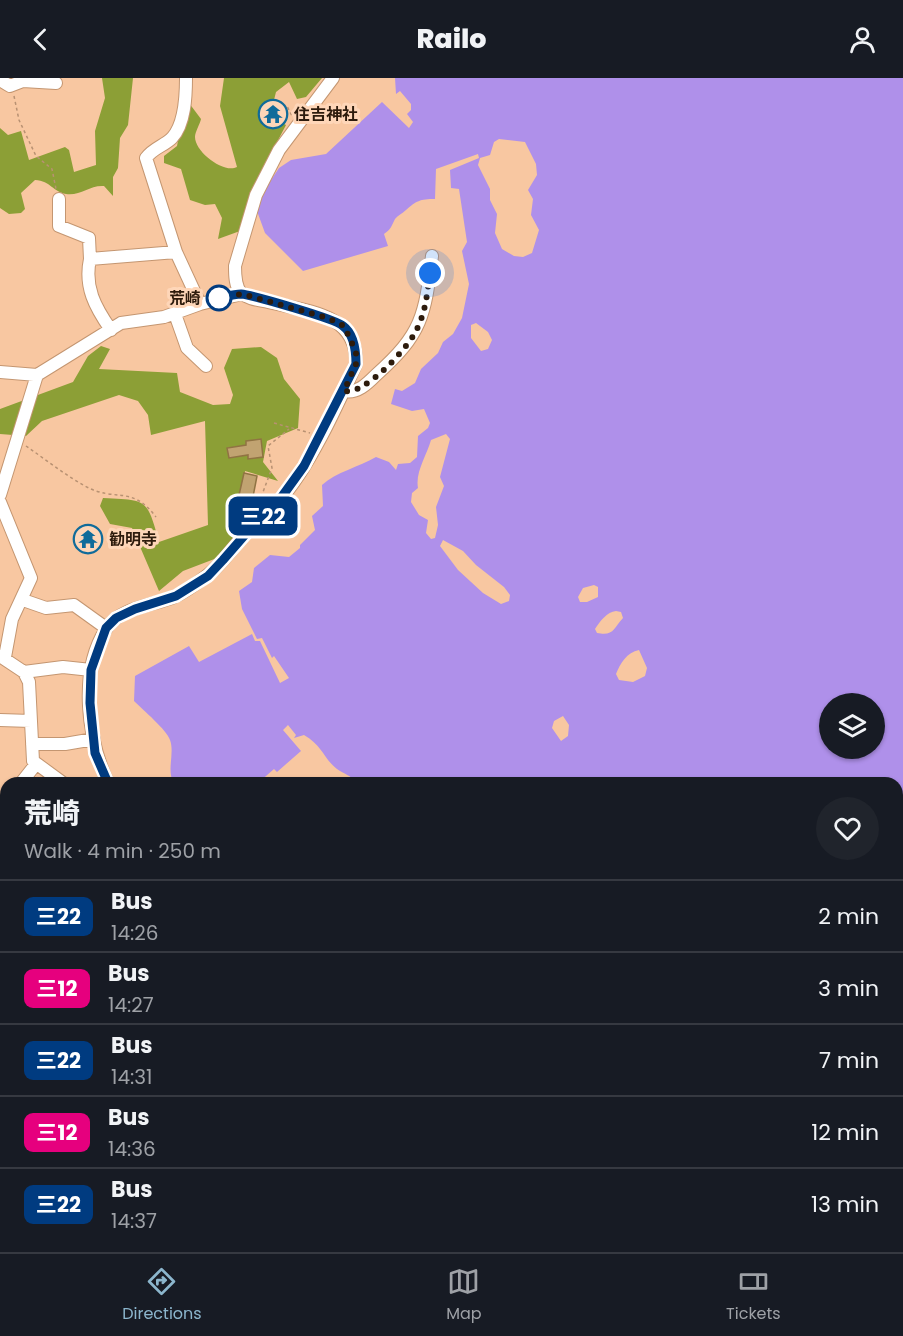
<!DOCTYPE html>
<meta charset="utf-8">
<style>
body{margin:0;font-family:Poppins,"Noto Sans JP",sans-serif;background:#20242c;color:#f1f3f6;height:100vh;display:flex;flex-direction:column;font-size:22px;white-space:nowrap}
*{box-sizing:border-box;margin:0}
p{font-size:20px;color:#9ea1a6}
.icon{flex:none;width:33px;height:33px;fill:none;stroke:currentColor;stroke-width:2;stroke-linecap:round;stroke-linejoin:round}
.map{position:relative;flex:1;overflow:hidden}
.details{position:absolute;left:0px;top:699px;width:903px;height:476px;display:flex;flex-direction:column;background:#171b24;border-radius:18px 18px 0 0;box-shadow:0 2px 4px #0004}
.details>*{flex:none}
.badge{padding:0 12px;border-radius:9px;font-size:21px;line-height:39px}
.controls{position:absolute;left:819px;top:615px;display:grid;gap:12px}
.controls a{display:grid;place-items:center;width:66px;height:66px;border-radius:50%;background:#171b24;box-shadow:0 2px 4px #0004;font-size:30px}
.you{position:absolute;width:30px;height:30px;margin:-15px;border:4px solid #fff;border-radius:50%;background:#1a73e8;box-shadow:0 0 0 9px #1a73e833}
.map>.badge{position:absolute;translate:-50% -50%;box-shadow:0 0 0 3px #fff}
.round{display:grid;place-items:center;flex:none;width:63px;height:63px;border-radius:32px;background:#20242c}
.overview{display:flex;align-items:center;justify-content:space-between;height:102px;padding:0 24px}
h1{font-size:28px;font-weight:800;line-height:45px}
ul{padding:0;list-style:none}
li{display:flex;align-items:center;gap:18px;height:72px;padding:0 24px;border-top:2px solid #363941}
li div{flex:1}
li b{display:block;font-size:22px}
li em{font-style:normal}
li .badge{min-width:66px;font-weight:700;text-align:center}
header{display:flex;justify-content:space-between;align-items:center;height:78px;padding:0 24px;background:#171b24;font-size:27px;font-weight:800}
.tabs{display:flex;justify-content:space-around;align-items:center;height:84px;border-top:2px solid #363941;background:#171b24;font-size:16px;color:#9ea1a6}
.tabs a{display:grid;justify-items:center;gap:3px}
.tabs .current{color:#8cb6cd}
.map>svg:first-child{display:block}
.forest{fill:#8c9f36}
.water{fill:#af90ea;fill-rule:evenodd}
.pier{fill:#f8c7a1}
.building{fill:#c1a371;stroke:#907343;stroke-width:1.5}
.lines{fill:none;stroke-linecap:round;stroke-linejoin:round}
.minor-casing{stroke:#c49671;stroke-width:14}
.path{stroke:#b89172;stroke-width:1.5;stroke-dasharray:3 3;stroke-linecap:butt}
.minor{stroke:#fff;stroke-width:12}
.line-casing{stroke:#fff;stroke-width:14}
.line{stroke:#003b80;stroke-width:9}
.walk{stroke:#2d1b0c;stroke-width:6;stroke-dasharray:0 10.8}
.stop-dot{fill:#fff;stroke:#003b80;stroke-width:3}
.labels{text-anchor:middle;stroke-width:6;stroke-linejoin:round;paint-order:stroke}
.poi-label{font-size:16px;font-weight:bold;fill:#2d1b0c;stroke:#fed6b8;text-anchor:start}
.stop-label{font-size:16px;font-weight:bold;fill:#2d1b0c;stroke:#fed6b8;text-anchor:end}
</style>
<header><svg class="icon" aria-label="back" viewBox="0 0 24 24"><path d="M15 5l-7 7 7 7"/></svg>Railo<svg class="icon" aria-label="person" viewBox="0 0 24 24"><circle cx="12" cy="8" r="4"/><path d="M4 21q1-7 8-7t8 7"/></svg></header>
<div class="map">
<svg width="903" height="1174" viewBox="0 0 903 1174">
<rect width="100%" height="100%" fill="#f8c7a1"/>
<path class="forest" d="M 102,0 L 133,0 L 128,47 L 120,60 L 118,90 L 113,99 L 113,118 L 104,108 C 89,107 81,118 66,116 C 53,114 51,103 35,102 L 21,115 L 25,131 L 21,135 L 9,136 L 0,130 L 0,50 L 8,57 L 21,53 L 29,82 L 65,69 L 69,72 L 74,94 L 96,87 L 95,53 L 105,20 Z
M 224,0 L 322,0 L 306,19 L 297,21 L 289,4 L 276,14 L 270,38 L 286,47 L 253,110 L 240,153 L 218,161 L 222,140 L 215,126 L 205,127 L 190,122 L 181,91 L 164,85 L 164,78 L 177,68 L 186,21 L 201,41 C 200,46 195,54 195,59 C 195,74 224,96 237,89 L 220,28 Z
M 101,268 L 110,271 L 99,291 L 177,295 L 180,314 L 213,327 L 230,326 L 233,317 L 224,290 L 232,271 L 261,269 L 277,280 L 284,301 L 300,321 L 298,350 L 267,363 L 263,384 L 278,403 L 245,393 L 242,431 L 235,458 L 217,480 L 183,493 L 159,513 L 132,450 L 110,446 L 100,428 L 103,420 C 148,422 147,421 159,464 L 208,447 L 205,343 L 151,357 L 148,337 L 138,323 L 119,317 L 42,343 L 26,358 L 0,356 L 0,331 L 73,304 L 88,278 Z
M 0,830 L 6,833 L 6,879 L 0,876 Z
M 0,1101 L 6,1101 L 6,1168 L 13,1169 L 9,1174 L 0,1174 L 3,1151 L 0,1143 Z
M 265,1169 L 265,1168 L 334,1169 L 332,1174 L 264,1174 Z"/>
<path class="water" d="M 395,0 L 903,0 L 903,1174 L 774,1174 L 769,1170 L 765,1174 L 636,1174 L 632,1169 L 897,1168 L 897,705 L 356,705 C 351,697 344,696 337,691 C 323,680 323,668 304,657 L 294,660 L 296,657 L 288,647 L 283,652 L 301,673 L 277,694 L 274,691 L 258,705 L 174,705 C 166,693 175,676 170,662 C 167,652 143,632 134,623 L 135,598 L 189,568 L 199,584 L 252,556 L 255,563 L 260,563 L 280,605 L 289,600 L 274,578 L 272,580 L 262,560 L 257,561 L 242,531 L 239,513 L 252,504 L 254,490 L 270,477 L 289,479 L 300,470 L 300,467 L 315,452 L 312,438 L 323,428 L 322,407 C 336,394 359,389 376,379 L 389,384 L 396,392 L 398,386 L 410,385 L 417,379 L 418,358 L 428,350 L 430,345 L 424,331 L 412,333 L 391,326 L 395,311 L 402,313 L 415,305 L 421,291 L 438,275 L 443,264 L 453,256 L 462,240 L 469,206 L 462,173 L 467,164 L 459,111 L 451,110 L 450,92 L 479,80 L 478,76 L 436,91 L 435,121 C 420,121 416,123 406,132 C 402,136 398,137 395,141 C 391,149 391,151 384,156 L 388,168 L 303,193 L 265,155 L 257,133 L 265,111 L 279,90 L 291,82 L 326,76 L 382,24 L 409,50 L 413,44 L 407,36 L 411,32 L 411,26 L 400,13 L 396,16 ZM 499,61 L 525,64 L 536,86 L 537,97 L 528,112 L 533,121 L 531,137 L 539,152 L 532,175 L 523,179 L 514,178 L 502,171 L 495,155 L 497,136 L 490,122 L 490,111 L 478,87 L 480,80 L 490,77 L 494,64 ZM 476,245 L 488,254 L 492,262 L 488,271 L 481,273 L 471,260 L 471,247 ZM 446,356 L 450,361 L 440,399 L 444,408 L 436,429 L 438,447 L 435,460 L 431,461 L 426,455 L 428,442 L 419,437 L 411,424 L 412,415 L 418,410 C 415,394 427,377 431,362 ZM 594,507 L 598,509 L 598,519 L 587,524 L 580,524 L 578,519 L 583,510 ZM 616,533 L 621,534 L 623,540 C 613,551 614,558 597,555 L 595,551 C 600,543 607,534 616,533 ZM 639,572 L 647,590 L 645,598 L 633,604 L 619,602 L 616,596 C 620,586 627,574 639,572 ZM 830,626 L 874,626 L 874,670 L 830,670 ZM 563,638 L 569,647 L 568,658 L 561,663 L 552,650 L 554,643 Z"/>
<path class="pier" d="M 443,462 L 463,473 L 476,487 L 504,509 L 510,517 L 509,523 L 501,526 L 483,515 L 458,492 L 440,468 Z"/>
<path class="building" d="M 261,361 L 263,379 L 248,381 L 248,377 L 229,380 L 227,370 L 246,367 L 246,363 Z
M 244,395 L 257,398 L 251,429 L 237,426 Z"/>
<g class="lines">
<g class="minor-casing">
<path id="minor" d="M 186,0 C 186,18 185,46 172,60 C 164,68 153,70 146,80 L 176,174 L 200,226 L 242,216
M 0,2 L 10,8 L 23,3 L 56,5
M 59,121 L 59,148 L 89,160 L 90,181
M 175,236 L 187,270 L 206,288
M 111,252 C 95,229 84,209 90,181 L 176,174
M 0,294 L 37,297 L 121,245 L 164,239 L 200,226
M 344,313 C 357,316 367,306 376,297 C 422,256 425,238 432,178
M 0,417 L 37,297
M 0,424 L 31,500 L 12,541 L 5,579
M 23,522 L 46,530 L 74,527 L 106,550
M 0,578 L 24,594 L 63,589 L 91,592
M 24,594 L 29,604 L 33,683 L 63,705
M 0,642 L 31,643
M 32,666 L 65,666 L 94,661
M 21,705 L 36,686
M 108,705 C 88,661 78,595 106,551 C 120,529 152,528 174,519 C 185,514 196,506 205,499 C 221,488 232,470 245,456 C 255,445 267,436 278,424 C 308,392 337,328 356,286 C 358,235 306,233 268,224 C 259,222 248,221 241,215 C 235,208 235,197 235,188 L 256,117 L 279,72 L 333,0
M 0,725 L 6,720
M 0,973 L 6,962
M 14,1174 L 15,1168
M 153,1174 L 159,1168
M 444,1174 L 447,1168
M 529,1174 L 533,1168"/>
</g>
<path class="path" d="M 14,18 L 19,42 L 36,78 L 52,91 L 56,111
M 271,23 L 287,28 L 292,38
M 274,345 L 310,355
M 26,368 C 45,381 65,397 85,408 C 115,425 131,406 156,439
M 257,430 L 272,390 L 268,368 L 289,351
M 0,784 L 6,785
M 0,1088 L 6,1084
M 508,1168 L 517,1174
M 301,1174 L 302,1168"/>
<use href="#minor" class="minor"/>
</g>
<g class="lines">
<g class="line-casing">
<path id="line" d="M 108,705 L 95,675 L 90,625 L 91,592 L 106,550 L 116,540 L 135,531 L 176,518 L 208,498 L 223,482 L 258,442 L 278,424 L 304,388 L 356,286 C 356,274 354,256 343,248 C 336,241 252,217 241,216 C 232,216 222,220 213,221"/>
</g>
<use href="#line" class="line"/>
<path class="walk" d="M 219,220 L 213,221 L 242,216 L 328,240 L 344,248 L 356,274 L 356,286 L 344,313 C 364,318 407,271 416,253 C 426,234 427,215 430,195"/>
</g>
<defs>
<g id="temple-ring" transform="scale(1.5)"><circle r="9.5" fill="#fed6b8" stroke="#106b9a" stroke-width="1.5"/><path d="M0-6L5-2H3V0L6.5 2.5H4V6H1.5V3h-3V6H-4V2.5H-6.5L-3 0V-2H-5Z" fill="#106b9a"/></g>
</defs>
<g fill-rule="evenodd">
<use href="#temple-ring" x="273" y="36"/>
<use href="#temple-ring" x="88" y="461"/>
</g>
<circle class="stop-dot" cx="219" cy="220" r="12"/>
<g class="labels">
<g class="poi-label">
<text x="294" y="42">住吉神社</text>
<text x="109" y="467">勧明寺</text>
</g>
<g class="stop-label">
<text x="201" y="226">荒崎</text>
</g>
</g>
</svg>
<div class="controls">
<a><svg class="icon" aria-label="layers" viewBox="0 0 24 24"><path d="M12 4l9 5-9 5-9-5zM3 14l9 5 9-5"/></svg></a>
</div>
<div class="you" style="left:430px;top:195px"></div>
<b class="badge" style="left:263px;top:438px;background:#003b80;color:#fff">三22</b>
<section class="details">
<div class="overview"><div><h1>荒崎</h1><p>Walk · 4 min · 250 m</p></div><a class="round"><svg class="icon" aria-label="heart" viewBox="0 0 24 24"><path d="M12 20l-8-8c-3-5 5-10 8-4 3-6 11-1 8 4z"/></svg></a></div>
<ul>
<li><span class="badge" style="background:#003b80;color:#fff">三22</span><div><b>Bus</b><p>14:26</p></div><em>2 min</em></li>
<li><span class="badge" style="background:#e6007e;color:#fff">三12</span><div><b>Bus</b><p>14:27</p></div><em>3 min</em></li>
<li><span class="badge" style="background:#003b80;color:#fff">三22</span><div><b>Bus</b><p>14:31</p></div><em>7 min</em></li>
<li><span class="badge" style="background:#e6007e;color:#fff">三12</span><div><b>Bus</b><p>14:36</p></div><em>12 min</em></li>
<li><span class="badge" style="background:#003b80;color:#fff">三22</span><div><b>Bus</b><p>14:37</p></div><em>13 min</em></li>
</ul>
</section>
</div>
<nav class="tabs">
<a class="current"><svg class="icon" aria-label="directions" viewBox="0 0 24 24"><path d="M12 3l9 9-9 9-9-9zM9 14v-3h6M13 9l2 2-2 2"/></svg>Directions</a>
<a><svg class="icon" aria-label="map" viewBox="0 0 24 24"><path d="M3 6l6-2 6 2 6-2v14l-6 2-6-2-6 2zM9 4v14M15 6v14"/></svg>Map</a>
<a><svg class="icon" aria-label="tickets" viewBox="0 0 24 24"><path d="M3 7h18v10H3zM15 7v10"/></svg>Tickets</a>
</nav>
